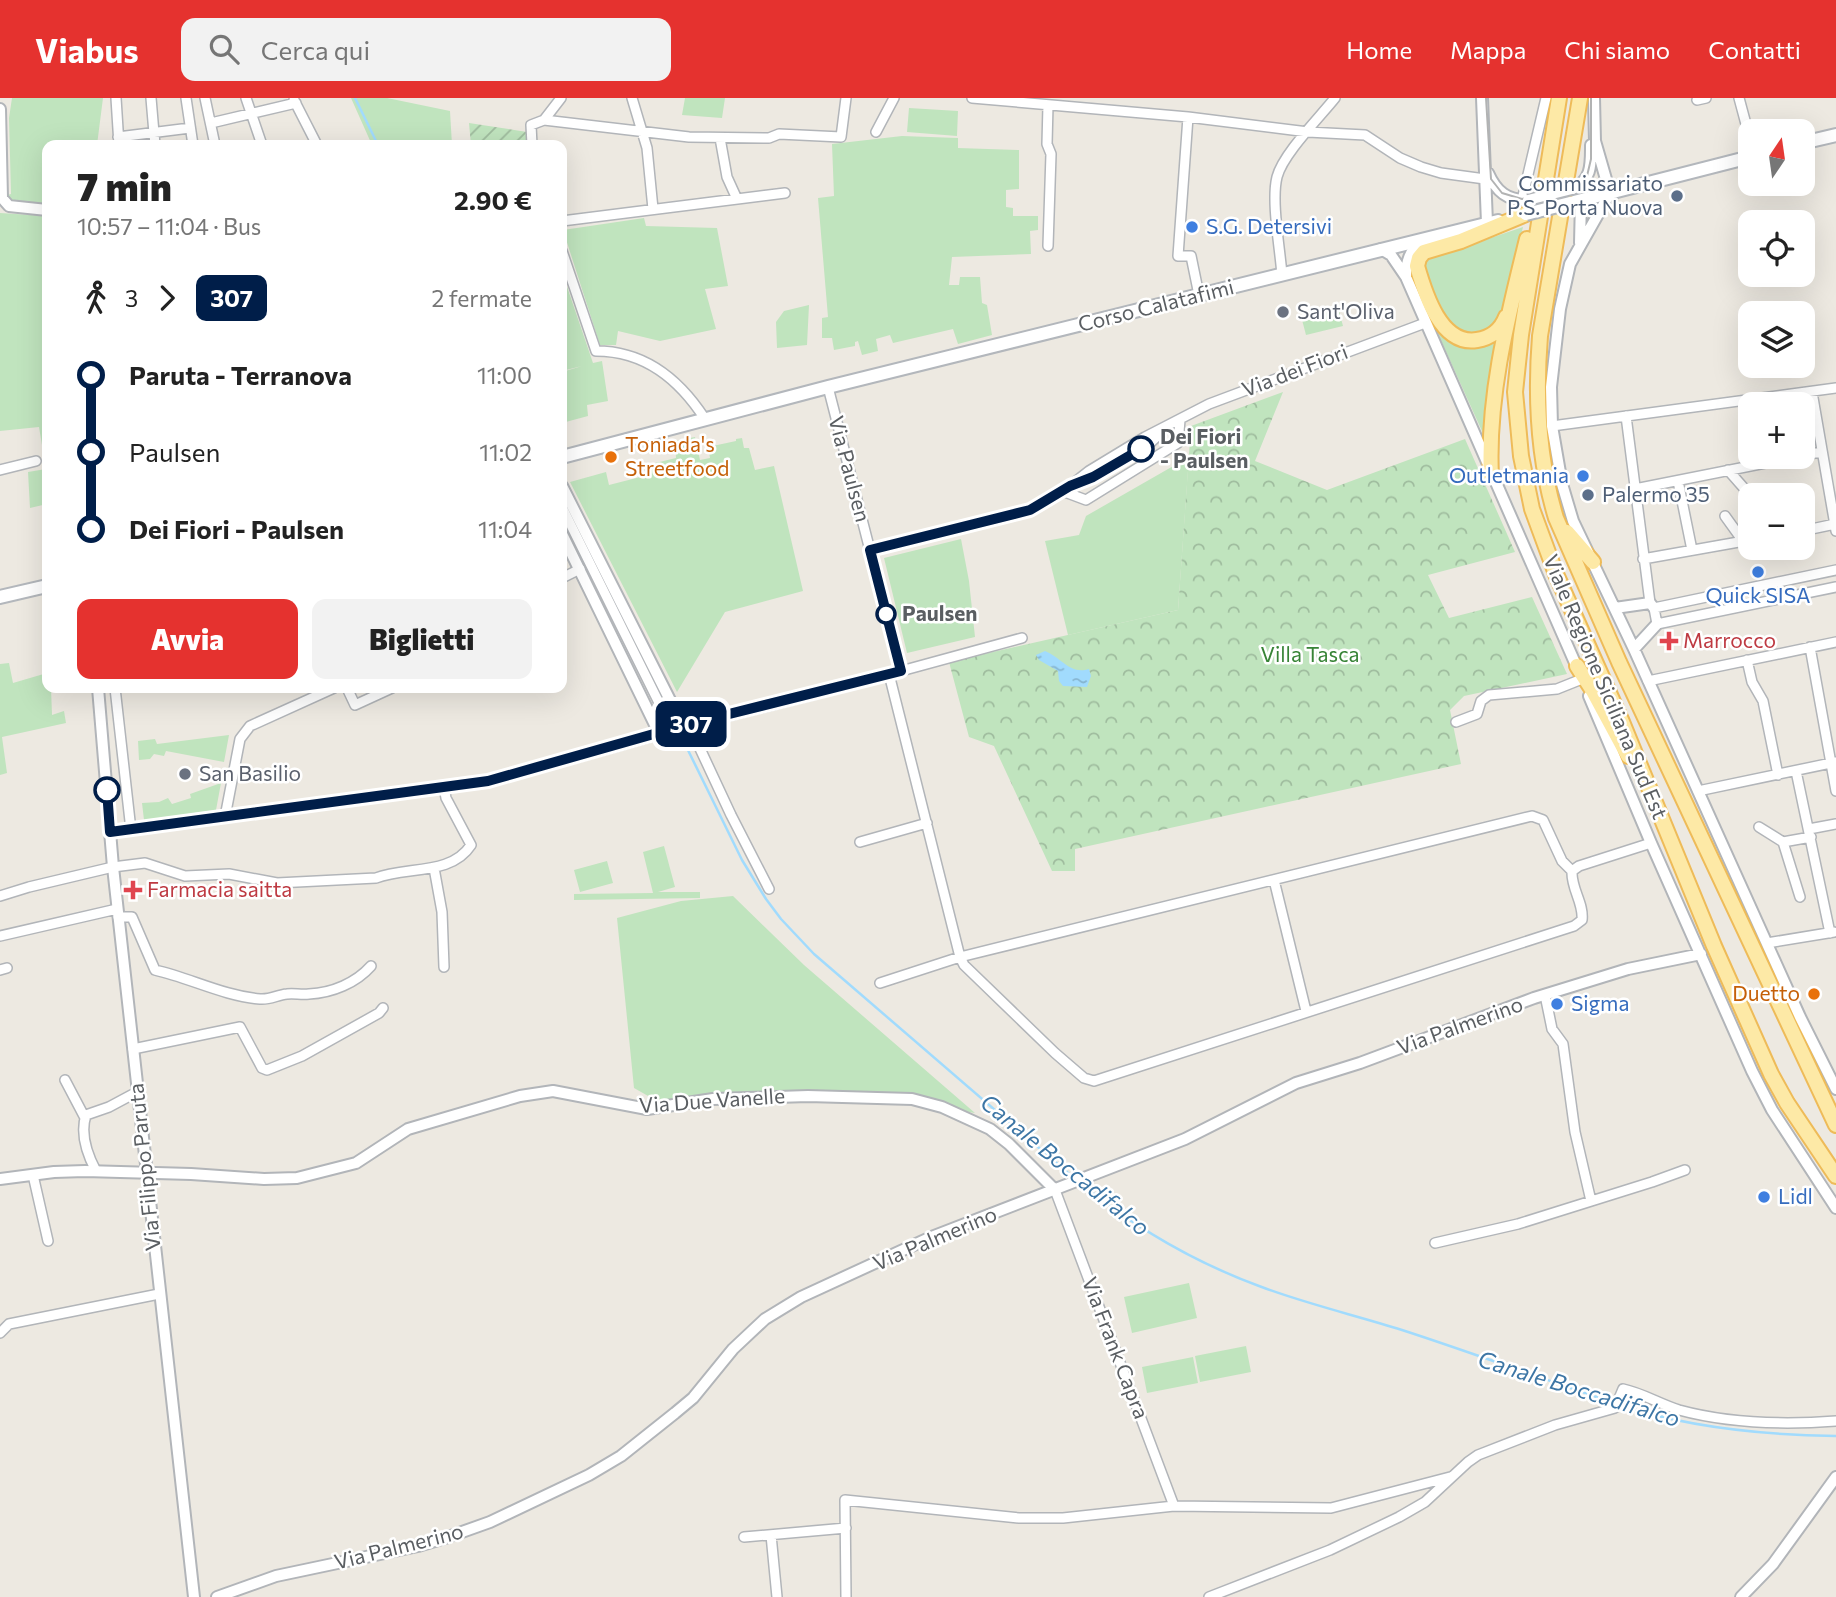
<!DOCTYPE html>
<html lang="it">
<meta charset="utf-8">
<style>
body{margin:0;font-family:Commissioner,sans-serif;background:#f2f2f2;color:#222;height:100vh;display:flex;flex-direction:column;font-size:26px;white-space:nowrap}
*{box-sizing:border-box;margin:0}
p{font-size:23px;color:#767676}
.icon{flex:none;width:38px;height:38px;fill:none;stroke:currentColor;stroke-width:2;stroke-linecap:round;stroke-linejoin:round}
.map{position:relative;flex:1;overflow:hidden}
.side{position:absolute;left:42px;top:42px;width:525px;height:553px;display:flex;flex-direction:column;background:#fff;border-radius:14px;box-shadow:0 7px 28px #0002}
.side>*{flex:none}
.badge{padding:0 14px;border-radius:10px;font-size:24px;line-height:46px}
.needle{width:46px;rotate:13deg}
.buttons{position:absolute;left:1738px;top:21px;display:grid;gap:14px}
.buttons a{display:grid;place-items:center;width:77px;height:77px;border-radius:14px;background:#fff;box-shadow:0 7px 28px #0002;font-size:35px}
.map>.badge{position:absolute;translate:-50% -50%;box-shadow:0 0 0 4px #fff}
.legs{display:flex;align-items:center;gap:10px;height:77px;padding:0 35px;font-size:23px}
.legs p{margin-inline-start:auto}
.overview{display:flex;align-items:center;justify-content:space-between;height:119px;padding:0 35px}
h1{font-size:38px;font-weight:800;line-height:52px}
.primary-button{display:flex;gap:14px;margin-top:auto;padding:14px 35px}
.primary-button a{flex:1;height:80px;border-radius:14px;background:#e5322f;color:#fff;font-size:28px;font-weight:800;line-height:80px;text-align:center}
.primary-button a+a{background:#f2f2f2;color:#222}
ul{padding:0 35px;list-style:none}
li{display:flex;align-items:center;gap:24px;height:77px;font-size:26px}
li i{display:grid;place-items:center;width:10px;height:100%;margin:0 9px;background:currentColor}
li i::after{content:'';width:18px;height:18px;margin:-9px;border:5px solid;border-radius:50%;background:#fff}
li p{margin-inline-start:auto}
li:first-child i{background:linear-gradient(#0000 50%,currentColor 0)}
li:last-child i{background:linear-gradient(currentColor 50%,#0000 0)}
header{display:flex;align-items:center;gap:42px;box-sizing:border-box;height:98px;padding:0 35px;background:#e5322f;color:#fff}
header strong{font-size:33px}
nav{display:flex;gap:38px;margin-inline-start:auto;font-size:24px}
.search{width:490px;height:63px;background:#f2f2f2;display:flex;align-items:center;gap:18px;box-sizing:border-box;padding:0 24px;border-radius:14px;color:#767676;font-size:26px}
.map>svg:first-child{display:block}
.grass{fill:#c0e4be}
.park{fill:url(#park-crowns)}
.garden{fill:url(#garden-furrows)}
.water{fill:url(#water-ripples)}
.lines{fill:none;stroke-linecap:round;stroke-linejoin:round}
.stream{stroke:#a1dbfd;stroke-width:2.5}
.minor-casing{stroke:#b2b5b9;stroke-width:12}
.tertiary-casing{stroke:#b2b5b9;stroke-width:14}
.secondary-casing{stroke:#b3b7bc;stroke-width:16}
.primary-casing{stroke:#eebb59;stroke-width:18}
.minor{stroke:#fff;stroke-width:9}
.tertiary{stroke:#fff;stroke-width:10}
.secondary{stroke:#fff;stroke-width:12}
.primary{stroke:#fde9a6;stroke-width:14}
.tram{stroke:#b2b3b3;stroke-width:2}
.tertiary-bridge-casing{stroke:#b2b5b9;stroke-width:14;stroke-linecap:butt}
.secondary-bridge-casing{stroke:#b3b7bc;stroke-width:16;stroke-linecap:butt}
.tertiary-bridge{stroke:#fff;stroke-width:10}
.secondary-bridge{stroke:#fff;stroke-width:12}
.line-1-casing{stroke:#fff;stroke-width:16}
.line-1{stroke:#001e49;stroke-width:10}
.service-dot{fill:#5c6f8a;stroke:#fff;stroke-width:2.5}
.shop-dot{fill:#3f7fe0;stroke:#fff;stroke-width:2.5}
.worship-dot{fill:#6b7280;stroke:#fff;stroke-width:2.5}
.stop-1-dot{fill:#fff;stroke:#001e49;stroke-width:3.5}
.food-dot{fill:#e8710a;stroke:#fff;stroke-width:2.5}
.health-dot{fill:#e0444e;stroke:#fff;stroke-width:2.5}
.labels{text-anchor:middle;stroke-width:5;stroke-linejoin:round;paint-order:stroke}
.service-label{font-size:21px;fill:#4e5e75;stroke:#fff;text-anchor:end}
.shop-label{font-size:21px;fill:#366cbe;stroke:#fff;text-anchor:start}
.street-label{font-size:21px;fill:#5a5e62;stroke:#fff}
.worship-label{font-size:21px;fill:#5b616d;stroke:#fff;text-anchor:start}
.stop-label{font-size:21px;font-weight:bold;fill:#5a5e62;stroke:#fff;text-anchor:start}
.food-label{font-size:21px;fill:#c56008;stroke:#fff;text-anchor:start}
.health-label{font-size:21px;fill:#be3a42;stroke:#fff;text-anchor:start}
.park-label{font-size:21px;fill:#388437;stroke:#fff}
.water-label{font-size:23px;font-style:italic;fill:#3d76a5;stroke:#fff}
</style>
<header>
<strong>Viabus</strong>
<div class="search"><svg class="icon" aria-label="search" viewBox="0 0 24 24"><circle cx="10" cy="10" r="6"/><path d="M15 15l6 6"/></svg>Cerca qui</div>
<nav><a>Home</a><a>Mappa</a><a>Chi siamo</a><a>Contatti</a></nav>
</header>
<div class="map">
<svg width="1836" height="1499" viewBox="0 0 1836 1499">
<defs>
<pattern id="park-crowns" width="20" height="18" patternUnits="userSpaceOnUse" patternTransform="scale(1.75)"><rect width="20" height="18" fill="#c0e4be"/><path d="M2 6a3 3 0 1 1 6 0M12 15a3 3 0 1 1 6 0" fill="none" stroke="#9fbc9e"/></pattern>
<pattern id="garden-furrows" width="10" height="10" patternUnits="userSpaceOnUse" patternTransform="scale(1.75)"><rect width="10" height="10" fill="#c0e4be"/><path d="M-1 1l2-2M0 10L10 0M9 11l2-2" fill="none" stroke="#9fbc9e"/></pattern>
<pattern id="water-ripples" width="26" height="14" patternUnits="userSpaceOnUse" patternTransform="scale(1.75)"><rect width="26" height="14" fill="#a1dbfd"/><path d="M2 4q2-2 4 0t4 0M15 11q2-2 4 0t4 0" fill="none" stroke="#86b5d0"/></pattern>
</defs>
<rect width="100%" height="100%" fill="#ede9e1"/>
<path class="grass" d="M 12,0 L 103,0 L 97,47 L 47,47 L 47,107 L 13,104 L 7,97 L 11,96 L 9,20 Z
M 351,0 L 387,0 L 450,13 L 452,47 L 372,47 Z
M 685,0 L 725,0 L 722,20 L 682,17 Z
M 909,10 L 958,13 L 957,38 L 907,34 Z
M 902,38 L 958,40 L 958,50 L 1019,52 L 1019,91 L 1006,92 L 1006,109 L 1013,110 L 1013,118 L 1038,118 L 1038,132 L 1030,133 L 1031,156 L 952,159 L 949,187 L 959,187 L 960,179 L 980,179 L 982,205 L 987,207 L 992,237 L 958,246 L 953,231 L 893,245 L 890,237 L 876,241 L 878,253 L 862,257 L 858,243 L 855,244 L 855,248 L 834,252 L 832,240 L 822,240 L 822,220 L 828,219 L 818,100 L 834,98 L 832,46 Z
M 0,115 L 47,118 L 47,406 L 30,410 L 28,374 L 46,371 L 39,329 L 0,333 Z
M 644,120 L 646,128 L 717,130 L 728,188 L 705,191 L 716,231 L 660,243 L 618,233 L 616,247 L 600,247 L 563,132 Z
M 1523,129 L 1501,223 C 1485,236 1460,240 1446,222 C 1440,216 1437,204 1434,197 C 1428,186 1424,177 1424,165 L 1429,159 L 1470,147 Z
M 562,174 L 593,265 L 602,263 L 608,303 L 587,307 L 588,318 L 562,325 L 562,274 L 582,268 L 562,273 Z
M 809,207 L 807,247 L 777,250 L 776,224 L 784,213 Z
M 1338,209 L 1343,228 L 1306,237 L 1301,218 Z
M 1434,227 C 1457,253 1469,244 1500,238 L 1486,342 Z
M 695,339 L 700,362 L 710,360 L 708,349 L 736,343 L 736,341 L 742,340 L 744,350 L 749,350 L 755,372 L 774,368 L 803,493 L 725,514 L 677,594 L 570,384 L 606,374 L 609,387 L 648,377 L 647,367 L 676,360 L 675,343 Z
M 1189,359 L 1178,512 L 1068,537 L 1045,443 L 1079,437 L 1086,418 Z
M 961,441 L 969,483 L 975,539 L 907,555 L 884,460 Z
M 9,565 L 13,585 L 47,575 L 47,590 L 51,590 L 52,617 L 64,613 L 66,625 L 2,639 L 7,675 L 0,677 L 0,566 Z
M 229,637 L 224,664 L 166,653 L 164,658 L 154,656 L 150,661 L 139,662 L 138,643 L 155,641 L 157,646 Z
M 221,685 L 216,712 L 144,722 L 142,705 L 159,704 L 168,700 L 172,706 L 191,700 L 190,696 Z
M 664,748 L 675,789 L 658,794 L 700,794 L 700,800 L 574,802 L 574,796 L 653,795 L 643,754 Z
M 607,763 L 613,785 L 580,794 L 574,772 Z
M 733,798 L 804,867 L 975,1015 L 880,1000 L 664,1007 L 634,990 L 617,820 L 681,803 Z
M 1189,1185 L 1197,1220 L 1132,1235 L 1124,1199 Z
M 1246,1248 L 1251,1274 L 1200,1284 L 1195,1258 Z
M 1193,1259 L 1198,1285 L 1147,1295 L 1142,1269 Z"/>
<path class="park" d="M 1283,294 L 1255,363 L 1327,392 L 1465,341 L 1515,454 L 1428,477 L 1449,520 L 1532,499 L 1567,576 L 1464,598 L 1450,612 L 1461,666 L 1075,751 L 1075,773 L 1052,773 L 994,648 L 969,639 L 949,564 L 1178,512 L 1191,328 Z"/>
<path class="garden" d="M 469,25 L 527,34 L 527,47 L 471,47 Z"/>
<path class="water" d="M 1045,553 C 1062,560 1070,577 1089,571 L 1091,578 L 1087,589 L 1063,588 L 1059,583 L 1058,573 L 1039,562 L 1036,557 Z"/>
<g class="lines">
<path class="stream" d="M 355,0 L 378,47
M 684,644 L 742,762 L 766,801 L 781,821 L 814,856 L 1075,1081
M 1080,1085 C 1134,1129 1194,1164 1259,1188 C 1306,1206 1355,1217 1402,1232 C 1473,1255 1543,1281 1614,1305
M 1620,1307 C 1689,1330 1764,1337 1836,1338"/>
<g class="minor-casing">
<path id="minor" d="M 116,0 L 119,47
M 151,0 L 155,47
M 186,0 L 193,47
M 205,0 L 215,47
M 246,0 L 262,47
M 632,0 L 647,50 L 653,111
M 972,0 L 1188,19 L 1308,34 L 1365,37 L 1400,60 L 1421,69 L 1441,75 L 1485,81
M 1739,0 L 1750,41
M 294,2 L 317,47
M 1697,2 L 1706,0
M 1048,7 L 1047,46 L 1051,56 L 1048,148
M 1188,19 L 1178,158 L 1191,158 L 1199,197
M 544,22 L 689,39 L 769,40 L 779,36 L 841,39 L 846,0
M 211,25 L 296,5
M 876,34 L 894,0
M 118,39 L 190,30
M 720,40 L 727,79 L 737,101
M 532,47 L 531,27 L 544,22 L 561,0
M 1522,102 L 1546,0
M 562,123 L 785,95
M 562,153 L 596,253 C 645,253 679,281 705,321
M 1282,177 C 1280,150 1271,103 1277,79 C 1283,56 1319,20 1335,0
M 828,289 L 901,573 L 1022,540
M 1812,294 L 1836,433
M 1626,318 L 1650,505
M 1552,328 L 1836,290
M 1802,357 L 1822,354
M 0,372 L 36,363
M 1728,372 L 1750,397
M 1678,383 L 1692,452
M 1070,388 L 1089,373 L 1145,339 L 1209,306 L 1425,225
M 1635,391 L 1796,359
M 1062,393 L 1086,402 L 1178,345 L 1180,322
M 562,409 L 672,631
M 1725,418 L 1743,443
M 1802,433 L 1835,426
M 870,452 L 1030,412 L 1070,388 L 1093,379 L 1149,346 L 1162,334
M 1643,461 L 1750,442
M 1836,472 L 1654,510 L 1657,526 L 1836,489
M 562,480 L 580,471
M 1810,549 L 1836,693
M 1747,562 L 1752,584 L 1763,603 L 1778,677
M 1648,583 L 1836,544
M 115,590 L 131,732
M 347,590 L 355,607 L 392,590
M 1456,624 L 1477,616 L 1481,603 L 1489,597 L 1557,591 L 1582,581
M 689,627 L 731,717 L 769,791
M 1796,673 L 1830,835
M 1698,693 L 1836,664
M 225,719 L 240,641 L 250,628 L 334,590
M 1759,729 L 1783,744 L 1811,739
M 1809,731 L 1836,726
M 860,744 L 927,725
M 1783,744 L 1800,799
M 434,770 L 442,814 L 444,869
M 1572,773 L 1579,768 L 1651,745
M 1274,782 L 1306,913
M 0,798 L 29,789 L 113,769 L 145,765 L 185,778 L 229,776 L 277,785 L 376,780 C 406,768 451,778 471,747 L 446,700 L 444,689
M 118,819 L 132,819 L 155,872 C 190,880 224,898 260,901 C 270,902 277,897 287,896 C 294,895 301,897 309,896 C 332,895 356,885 371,868
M 0,838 L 117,811
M 1767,845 L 1834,834
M 0,872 L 7,870
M 880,885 L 960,859 L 1532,718 L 1543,722 L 1562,763 L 1572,773 C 1571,791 1584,805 1582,822 L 1574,828 L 1094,983 L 1084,980 L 1055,955 L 964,867 L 960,859 L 889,576
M 1545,897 L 1552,931 L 1563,946 L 1575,1034 L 1591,1103
M 133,951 L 240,929 L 262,970 L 267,972 L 302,958 L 379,915 L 383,910
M 65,982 L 85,1020
M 96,1073 C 87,1056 80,1035 86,1017 L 109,1009 L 137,994
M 33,1077 L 48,1143
M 1055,1092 L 1174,1408
M 1435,1145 L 1518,1126 L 1652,1084 L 1685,1072
M 0,1235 L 9,1226 L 159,1196
M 771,1437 L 777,1499
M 744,1439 L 846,1430
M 846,1499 L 845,1402 L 1019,1420 L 1063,1420 L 1174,1408 L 1331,1410 L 1450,1379
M 1209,1499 L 1330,1452 L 1399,1419 L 1425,1404 L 1468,1364 L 1478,1357 L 1555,1327 L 1615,1310 L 1623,1291 C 1642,1295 1660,1306 1679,1312 C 1731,1326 1783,1327 1836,1323"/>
</g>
<g class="tertiary-casing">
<path id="tertiary" d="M 1482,0 L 1487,125
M 1594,0 L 1595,43 L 1610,95 L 1570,166 L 1560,211 L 1551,289 L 1552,328 L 1562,386 L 1573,423 L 1634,551 L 1800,919 L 1836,991
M 0,11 L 2,100 L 9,108 L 47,112
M 1488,75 C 1496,93 1507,103 1528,102
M 1572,91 C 1592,83 1591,66 1591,47
M 1580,145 L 1581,102
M 1381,151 L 1391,157 L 1406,179 L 1579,574
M 1406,179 C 1406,163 1410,153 1421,142
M 562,388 L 683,628
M 562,436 L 659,635
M 1615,510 L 1650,505 L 1654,510
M 1634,551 L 1657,526
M 98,590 L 113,769 L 194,1499
M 1589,598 L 1651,745 L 1752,973 L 1772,1012 L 1836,1110
M 110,734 L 488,683 L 689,627 L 901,573
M 0,1081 L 54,1074 L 85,1073 L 191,1076 L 264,1081 L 297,1080 L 356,1065 L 408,1031 L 520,998 L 553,993 L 647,1011 L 713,1001 L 808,998 L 912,1001 L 942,1009 L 990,1031 L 1009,1046 L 1055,1092
M 217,1499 L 276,1478 L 418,1448 L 448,1439 L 490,1424 L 589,1377 L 621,1358 L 675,1315 L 693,1300 L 733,1251 L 765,1221 L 801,1199 L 929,1140 L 1185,1041 L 1296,985 L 1360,965 L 1534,900 L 1628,871 L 1701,856
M 1741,1499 L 1773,1466 L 1836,1379"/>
</g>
<g class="secondary-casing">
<path id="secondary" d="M 1802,45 L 1836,37
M 1570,105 L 1750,59
M 562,359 L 828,289 L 1498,123
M 0,499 L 47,488"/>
</g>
<g class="primary-casing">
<path id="primary" d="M 1559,0 L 1521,237 L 1515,294 L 1521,358 L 1532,411 L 1556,476 L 1622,624 L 1714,848 L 1771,976 L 1787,1005 L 1836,1078
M 1580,0 L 1540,238 C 1535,300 1538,361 1556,420 L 1619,564 L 1836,1027
M 1506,219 C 1501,232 1490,240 1477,242 C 1441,248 1425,196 1417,168 L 1419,160 L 1424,154 L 1461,143 L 1526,116
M 1491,378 C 1487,298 1508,218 1527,141
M 1567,434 L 1593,464
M 1577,568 L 1593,593 L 1628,658"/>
</g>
<use href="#minor" class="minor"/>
<use href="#tertiary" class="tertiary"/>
<use href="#secondary" class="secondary"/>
<use href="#primary" class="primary"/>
<path class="tram" d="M 1486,0 L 1491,81 L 1502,95 L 1522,101 L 1575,89 L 1587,78 L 1591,61 L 1591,0"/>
<g class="tertiary-bridge-casing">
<path id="tertiary-bridge" d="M 1528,102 L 1572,91"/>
</g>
<g class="secondary-bridge-casing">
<path id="secondary-bridge" d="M 1526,116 L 1570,105"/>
</g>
<use href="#tertiary-bridge" class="tertiary-bridge"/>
<use href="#secondary-bridge" class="secondary-bridge"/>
</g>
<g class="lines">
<g class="line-1-casing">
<path id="line-1" d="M 107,692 L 110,734 L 488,683 L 689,626 L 901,573 L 870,452 L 1030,412 L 1070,388 L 1093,379 L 1141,351"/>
</g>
<use href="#line-1" class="line-1"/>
</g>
<g class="service-dot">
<circle cx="1677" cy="98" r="7"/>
<circle cx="1588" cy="397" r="7"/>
</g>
<g class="shop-dot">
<circle cx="1192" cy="129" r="7"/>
<circle cx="1583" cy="378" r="7"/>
<circle cx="1758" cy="474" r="7"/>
<circle cx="1557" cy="906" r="7"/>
<circle cx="1764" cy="1099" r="7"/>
</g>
<g class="worship-dot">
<circle cx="1283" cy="214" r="7"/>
<circle cx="185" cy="676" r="7"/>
</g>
<g class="stop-1-dot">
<circle cx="1141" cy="351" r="12"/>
<circle cx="886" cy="516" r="9"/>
<circle cx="107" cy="692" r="12"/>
</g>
<g class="food-dot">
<circle cx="611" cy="359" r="7"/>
<circle cx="1814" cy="896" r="7"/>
</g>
<g class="health-dot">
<path d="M1665.5 532.5h7v7h7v7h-7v7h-7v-7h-7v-7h7z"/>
<path d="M129.5 781.5h7v7h7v7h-7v7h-7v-7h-7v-7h7z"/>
</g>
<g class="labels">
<g class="service-label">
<text x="1663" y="93">Commissariato<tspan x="1663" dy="24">P.S. Porta Nuova</tspan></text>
<text x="1602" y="404" text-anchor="start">Palermo 35</text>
</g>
<g class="shop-label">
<text x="1206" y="136">S.G. Detersivi</text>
<text x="1569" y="385" text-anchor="end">Outletmania</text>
<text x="1758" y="505" text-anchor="middle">Quick SISA</text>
<text x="1571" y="913">Sigma</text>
<text x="1778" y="1106">Lidl</text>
</g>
<g class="street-label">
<text transform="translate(1156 208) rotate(-14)" y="7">Corso Calatafimi</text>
<text transform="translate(1295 273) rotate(-21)" y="7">Via dei Fiori</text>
<text transform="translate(849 371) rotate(75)" y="7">Via Paulsen</text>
<text transform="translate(1605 589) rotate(67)" y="7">Viale Regione Siciliana Sud Est</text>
<text transform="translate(1460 928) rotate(-20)" y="7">Via Palmerino</text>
<text transform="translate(712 1003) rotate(-4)" y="7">Via Due Vanelle</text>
<text transform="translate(145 1069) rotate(-96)" y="7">Via Filippo Paruta</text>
<text transform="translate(935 1141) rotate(-23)" y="7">Via Palmerino</text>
<text transform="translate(1115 1250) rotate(69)" y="7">Via Frank Capra</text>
<text transform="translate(399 1449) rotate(-14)" y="7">Via Palmerino</text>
</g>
<g class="worship-label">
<text x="1297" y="221">Sant'Oliva</text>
<text x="199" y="683">San Basilio</text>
</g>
<g class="stop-label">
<text x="1160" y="346">Dei Fiori<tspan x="1160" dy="24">- Paulsen</tspan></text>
<text x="902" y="523">Paulsen</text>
</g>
<g class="food-label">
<text x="625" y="354">Toniada's<tspan x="625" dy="24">Streetfood</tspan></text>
<text x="1800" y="903" text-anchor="end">Duetto</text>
</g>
<g class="health-label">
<text x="1683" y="550">Marrocco</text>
<text x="147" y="799">Farmacia saitta</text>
</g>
<g class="park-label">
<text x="1310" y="564">Villa Tasca</text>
</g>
<g class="water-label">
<text transform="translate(1065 1067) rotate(39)" y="8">Canale Boccadifalco</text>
<text transform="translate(1579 1291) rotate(17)" y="8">Canale Boccadifalco</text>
</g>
</g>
</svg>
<div class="buttons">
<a><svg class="needle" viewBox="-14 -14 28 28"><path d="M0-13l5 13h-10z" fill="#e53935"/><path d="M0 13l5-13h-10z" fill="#767676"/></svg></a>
<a><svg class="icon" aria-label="locate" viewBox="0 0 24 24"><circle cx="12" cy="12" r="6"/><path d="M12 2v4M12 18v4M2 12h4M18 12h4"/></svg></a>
<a><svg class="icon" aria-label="layers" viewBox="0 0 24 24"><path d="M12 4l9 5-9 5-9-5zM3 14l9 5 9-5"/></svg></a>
<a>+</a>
<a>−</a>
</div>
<b class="badge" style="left:691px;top:626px;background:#001e49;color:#fff">307</b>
<section class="side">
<div class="overview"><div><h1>7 min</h1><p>10:57 – 11:04 · Bus</p></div><b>2.90 €</b></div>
<div class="legs"><svg class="icon" aria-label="walk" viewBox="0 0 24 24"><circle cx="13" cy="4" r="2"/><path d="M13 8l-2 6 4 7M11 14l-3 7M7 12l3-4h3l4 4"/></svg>3<svg class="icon" aria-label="forward" viewBox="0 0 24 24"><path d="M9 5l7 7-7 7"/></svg><b class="badge" style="background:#001e49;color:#fff">307</b><p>2 fermate</p></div>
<ul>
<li><i style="color:#001e49"></i><b>Paruta - Terranova</b><p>11:00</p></li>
<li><i style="color:#001e49"></i><span>Paulsen</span><p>11:02</p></li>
<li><i style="color:#001e49"></i><b>Dei Fiori - Paulsen</b><p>11:04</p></li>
</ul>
<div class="primary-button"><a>Avvia</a><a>Biglietti</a></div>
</section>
</div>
